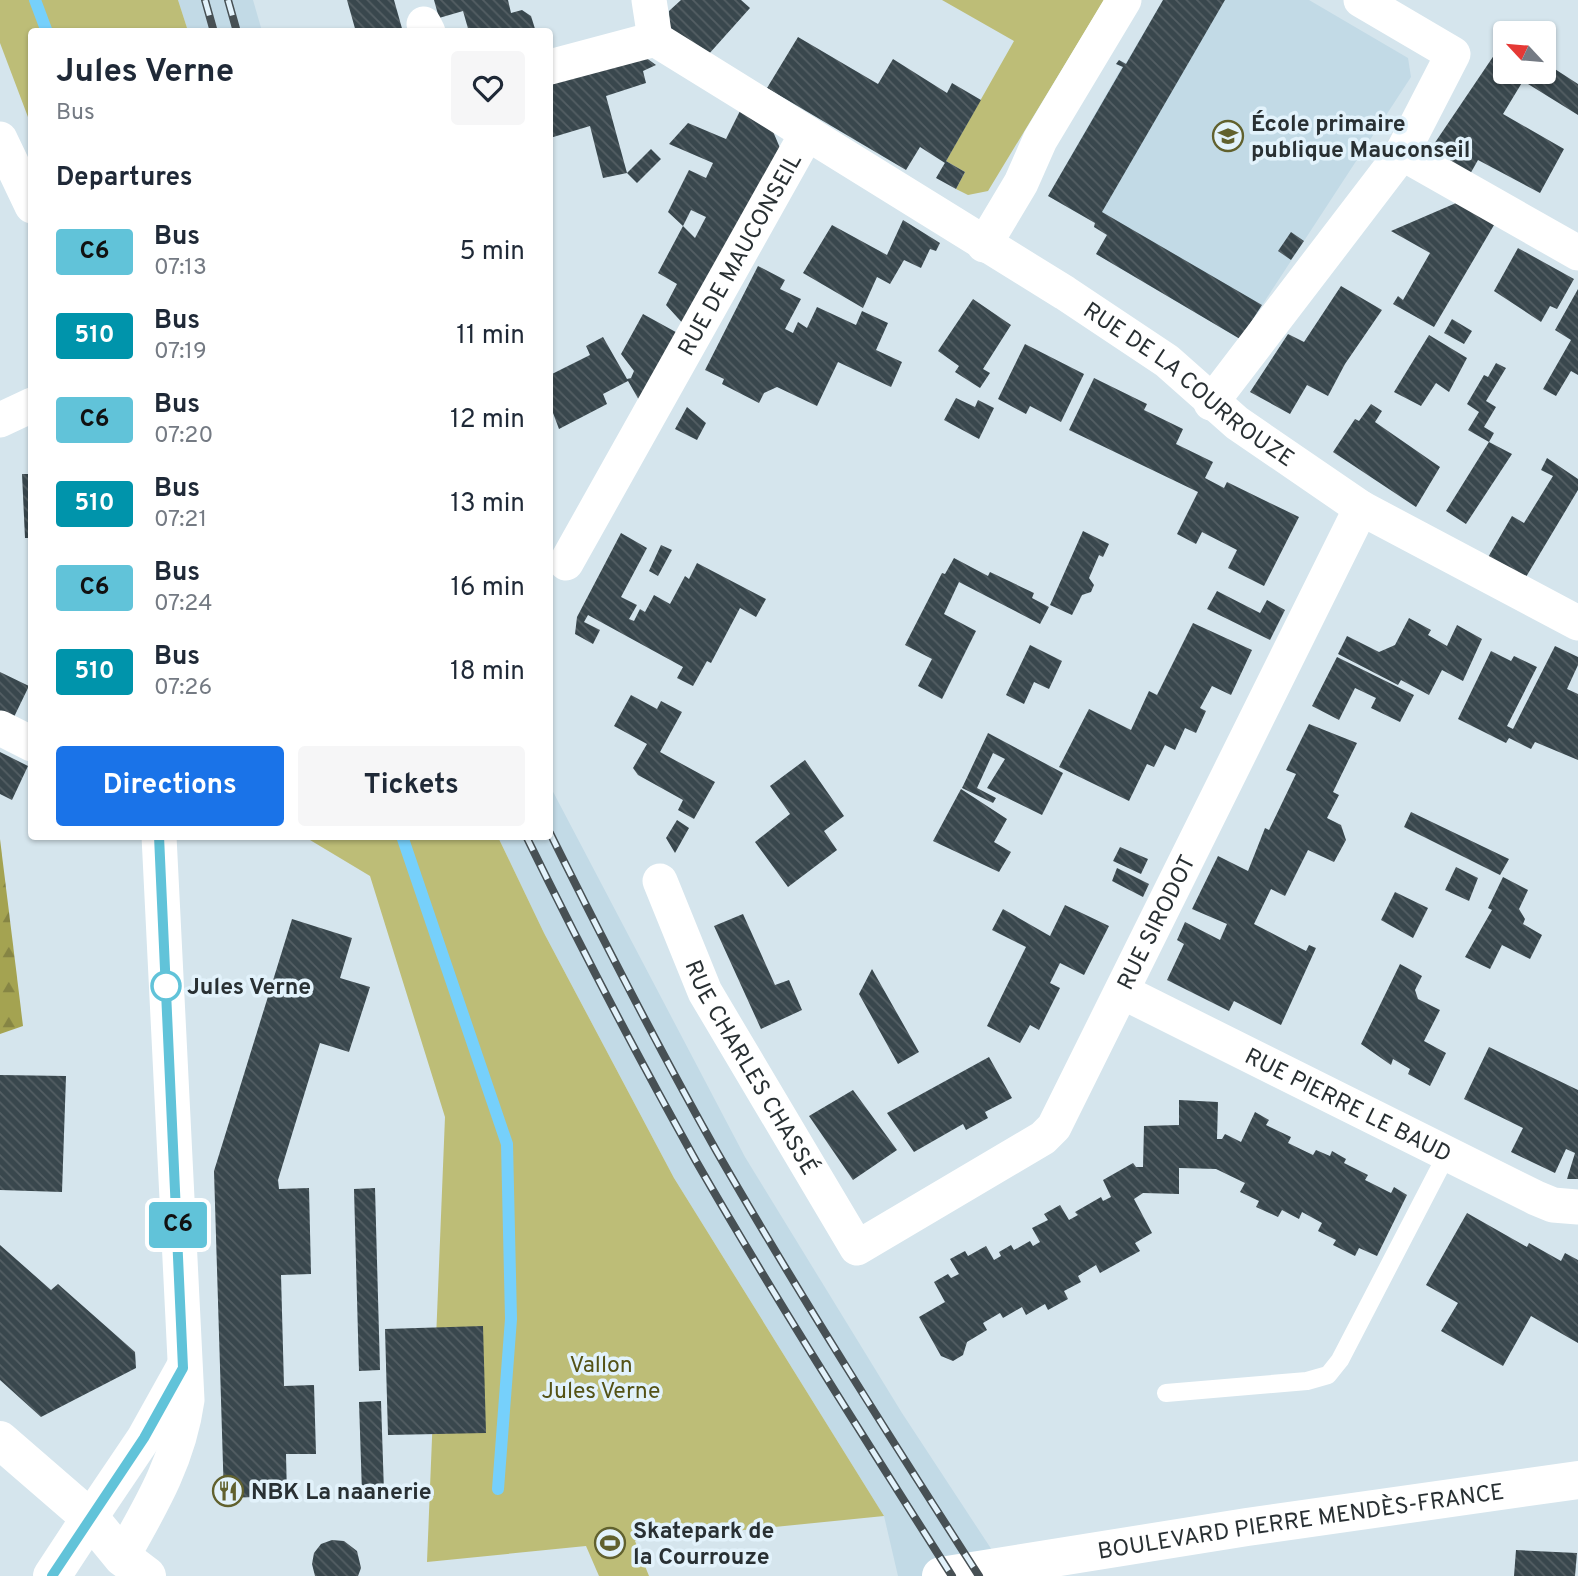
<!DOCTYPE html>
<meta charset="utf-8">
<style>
body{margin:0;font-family:Overpass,sans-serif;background:#f6f6f7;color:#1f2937;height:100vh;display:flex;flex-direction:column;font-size:26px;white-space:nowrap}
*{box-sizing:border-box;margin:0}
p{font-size:23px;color:#747a83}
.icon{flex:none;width:38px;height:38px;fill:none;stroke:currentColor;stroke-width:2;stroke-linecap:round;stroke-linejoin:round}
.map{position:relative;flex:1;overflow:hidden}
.side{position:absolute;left:28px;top:28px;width:525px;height:812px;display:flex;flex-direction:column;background:#fff;border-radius:7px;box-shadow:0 2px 5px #0004}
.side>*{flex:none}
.badge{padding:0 14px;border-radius:5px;font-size:24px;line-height:46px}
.needle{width:46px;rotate:296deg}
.fabs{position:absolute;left:1493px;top:21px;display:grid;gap:14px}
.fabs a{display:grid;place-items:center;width:63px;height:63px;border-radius:7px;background:#fff;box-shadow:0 2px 5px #0004;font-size:35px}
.map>.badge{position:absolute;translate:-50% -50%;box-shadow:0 0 0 4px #fff}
h2{padding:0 28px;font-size:26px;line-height:63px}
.round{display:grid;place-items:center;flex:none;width:74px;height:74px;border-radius:7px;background:#f6f6f7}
.headline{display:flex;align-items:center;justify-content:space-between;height:119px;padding:0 28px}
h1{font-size:33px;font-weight:700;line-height:52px}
.action{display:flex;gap:14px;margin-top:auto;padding:14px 28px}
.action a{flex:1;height:80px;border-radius:7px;background:#1a73e8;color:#fff;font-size:28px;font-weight:700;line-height:80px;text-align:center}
.action a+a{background:#f6f6f7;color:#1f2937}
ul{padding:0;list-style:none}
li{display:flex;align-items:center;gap:21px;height:84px;padding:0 28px}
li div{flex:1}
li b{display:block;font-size:26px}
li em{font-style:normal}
li .badge{min-width:77px;font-weight:700;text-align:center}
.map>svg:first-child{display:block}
.built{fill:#c2dae6}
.green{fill:#bdbd77}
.forest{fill:url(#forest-firs)}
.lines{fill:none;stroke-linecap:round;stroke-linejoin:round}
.stream{stroke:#76d0fb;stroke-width:12}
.building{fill:url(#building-back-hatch)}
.lane{stroke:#fff;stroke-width:18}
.street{stroke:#fff;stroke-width:35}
.secondary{stroke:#fff;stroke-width:38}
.primary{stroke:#fff;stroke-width:38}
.rail-casing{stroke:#475054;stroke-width:8}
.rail{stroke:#e2f2fb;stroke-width:5;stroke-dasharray:16;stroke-linecap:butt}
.line-casing{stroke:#fff;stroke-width:16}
.line{stroke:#61c3d9;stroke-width:10}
.stop-dot{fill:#fff;stroke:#61c3d9;stroke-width:3.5}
.labels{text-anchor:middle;stroke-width:7;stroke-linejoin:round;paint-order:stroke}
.poi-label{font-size:23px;font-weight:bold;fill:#293033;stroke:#e2f2fb;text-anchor:start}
.street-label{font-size:23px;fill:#293033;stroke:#e2f2fb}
.stop-label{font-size:23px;font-weight:bold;fill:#293033;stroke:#e2f2fb;text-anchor:start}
.park-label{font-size:23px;fill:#545215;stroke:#e2f2fb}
</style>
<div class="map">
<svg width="1578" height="1576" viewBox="0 0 1578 1576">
<defs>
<pattern id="forest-firs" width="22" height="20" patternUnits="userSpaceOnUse" patternTransform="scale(1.75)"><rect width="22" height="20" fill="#a4a351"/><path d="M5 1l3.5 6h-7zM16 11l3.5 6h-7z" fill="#868544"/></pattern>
<pattern id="building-back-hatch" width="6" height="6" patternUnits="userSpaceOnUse" patternTransform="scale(1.75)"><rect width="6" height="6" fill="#39474d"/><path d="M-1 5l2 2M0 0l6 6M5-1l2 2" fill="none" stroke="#545f64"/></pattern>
</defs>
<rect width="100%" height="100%" fill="#d5e5ed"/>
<path class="built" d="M 178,0 L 253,0 L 262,31 L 188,31 Z
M 1163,0 L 1309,0 L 1408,58 L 1411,77 L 1240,339 L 1096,254 L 1107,235 L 1094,227 L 1095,223 L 1048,196 L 1122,67 L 1116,64 L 1119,60 L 1126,63 Z
M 550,786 L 745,1157 L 902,1413 L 1009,1576 L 898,1576 L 884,1516 L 674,1178 L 544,933 L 498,837 L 550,836 Z"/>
<path class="green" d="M 0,0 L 178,0 L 188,31 L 32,32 L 31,125 L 0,43 Z
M 942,0 L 1104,0 L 988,191 L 968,195 L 956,189 L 965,172 L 946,161 L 1014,41 Z
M 305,837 L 498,837 L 544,933 L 674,1178 L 884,1516 L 635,1541 L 649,1576 L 599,1576 L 586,1546 L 427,1562 L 445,1117 L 370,876 Z"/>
<path class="forest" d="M 0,839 L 23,1026 L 0,1034 Z"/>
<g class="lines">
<path class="stream" d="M 35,0 L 47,32
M 402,836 L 507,1144 L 511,1319 L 498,1489"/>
</g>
<path class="building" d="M 347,0 L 394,0 L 403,32 L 356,32 Z
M 434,0 L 508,0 L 511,13 L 522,10 L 531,16 L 536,32 L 469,32 L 463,11 L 439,18 Z
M 681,0 L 741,0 L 750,8 L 708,55 L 670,33 L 669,11 Z
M 1163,0 L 1225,0 L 1102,212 L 1262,305 L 1240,339 L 1096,254 L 1107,235 L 1094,227 L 1095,223 L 1048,196 L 1123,67 L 1116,64 L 1119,60 L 1126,64 Z
M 798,37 L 878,84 L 893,59 L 947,93 L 952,83 L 981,100 L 945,163 L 920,147 L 906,170 L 767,88 Z
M 1505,39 L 1505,72 L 1544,72 L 1544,45 L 1550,52 L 1544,62 L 1578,84 L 1578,115 L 1523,81 L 1503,114 L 1564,149 L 1540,193 L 1478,160 L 1469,176 L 1430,150 Z
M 638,52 L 656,65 L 643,71 L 646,83 L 606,96 L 627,173 L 603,178 L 590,126 L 550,138 L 550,78 Z
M 740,111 L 772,129 L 780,148 L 687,328 L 666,305 L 677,284 L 658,273 L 683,226 L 695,238 L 706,217 L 691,210 L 683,226 L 668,212 L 689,170 L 706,178 L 713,163 L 669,144 L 688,123 L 726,139 Z
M 651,149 L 661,159 L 637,183 L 627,173 Z
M 946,161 L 965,172 L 956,189 L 936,178 Z
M 1463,200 L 1497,220 L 1434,327 L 1393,304 L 1398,296 L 1403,300 L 1430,253 L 1391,231 Z
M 903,220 L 940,243 L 936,251 L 930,249 L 921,268 L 904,260 L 890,284 L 877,277 L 863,308 L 803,273 L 832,225 L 887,255 Z
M 1291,232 L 1304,241 L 1291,260 L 1278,251 Z
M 1518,248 L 1574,279 L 1557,309 L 1550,306 L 1541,322 L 1494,291 Z
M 758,266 L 785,280 L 780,289 L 801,299 L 785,329 L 793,333 L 798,322 L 807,328 L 817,307 L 856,325 L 862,311 L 888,323 L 876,350 L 902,362 L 891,387 L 838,362 L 817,406 L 777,387 L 764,393 L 759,403 L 722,384 L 724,379 L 705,370 Z
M 1341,286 L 1382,310 L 1345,364 L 1328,396 L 1307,385 L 1290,414 L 1250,392 L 1288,334 L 1304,342 Z
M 1578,289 L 1578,375 L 1571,371 L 1556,396 L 1543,389 L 1571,340 L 1555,330 Z
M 973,299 L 1011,325 L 983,369 L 990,373 L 980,388 L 955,372 L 959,366 L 938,351 Z
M 643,314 L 683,336 L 643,407 L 628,381 L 603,394 L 607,404 L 559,429 L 550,405 L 550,375 L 590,355 L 586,346 L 603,337 L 627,379 L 631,378 L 634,371 L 621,354 Z
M 1452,319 L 1472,331 L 1464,344 L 1444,333 Z
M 1429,335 L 1467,358 L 1449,392 L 1436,383 L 1421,406 L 1394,392 Z
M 1025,344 L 1084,374 L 1061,422 L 1030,406 L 1026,414 L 998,399 Z
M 1496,363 L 1506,368 L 1486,401 L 1496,407 L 1484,427 L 1494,433 L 1489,442 L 1512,454 L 1466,524 L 1446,511 L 1489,442 L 1468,430 L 1479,412 L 1467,404 L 1484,375 L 1488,377 Z
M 1094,378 L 1147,404 L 1144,410 L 1183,429 L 1176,444 L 1213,462 L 1205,478 L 1224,488 L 1227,482 L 1299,517 L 1264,586 L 1228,568 L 1237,550 L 1202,532 L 1196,544 L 1177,534 L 1198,492 L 1069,430 Z
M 956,398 L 975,407 L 978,400 L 994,408 L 979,439 L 944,420 Z
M 1371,404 L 1382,411 L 1375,422 L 1440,467 L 1416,507 L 1333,452 L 1355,419 L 1359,421 Z
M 687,407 L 706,423 L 697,440 L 675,429 Z
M 1547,458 L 1578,479 L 1578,490 L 1526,577 L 1487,559 L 1512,516 L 1524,523 L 1553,476 L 1541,470 Z
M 22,474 L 32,474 L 32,538 L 25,538 Z
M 1083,531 L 1109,544 L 1103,557 L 1099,555 L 1089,578 L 1094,585 L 1091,592 L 1082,595 L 1072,615 L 1050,605 Z
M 621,533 L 647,548 L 621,597 L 637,605 L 629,619 L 634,621 L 640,609 L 645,612 L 654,595 L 670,604 L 685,576 L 689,579 L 697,563 L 766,599 L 756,617 L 740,608 L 711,663 L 707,661 L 693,686 L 677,678 L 683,667 L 588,615 L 584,622 L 600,630 L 593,644 L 575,634 L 577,617 Z
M 661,545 L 672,550 L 658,576 L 649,571 Z
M 954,558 L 988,576 L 990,572 L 1034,593 L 1032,598 L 1049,607 L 1040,624 L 959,582 L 944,614 L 976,631 L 942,699 L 918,686 L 932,659 L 905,645 L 942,573 L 945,574 Z
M 1217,591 L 1260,613 L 1267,600 L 1285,610 L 1270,640 L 1207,609 Z
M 1409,618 L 1431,630 L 1428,635 L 1447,646 L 1457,625 L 1482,639 L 1463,681 L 1442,670 L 1429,695 L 1401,680 L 1398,685 L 1338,654 L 1347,636 L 1379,652 L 1395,645 Z
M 1193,623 L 1252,650 L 1231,695 L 1212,686 L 1200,708 L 1206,711 L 1196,733 L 1185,728 L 1175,750 L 1165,745 L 1154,767 L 1147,764 L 1129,801 L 1059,767 L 1089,709 L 1131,730 L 1149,691 L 1157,695 Z
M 1030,645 L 1062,661 L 1049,689 L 1034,682 L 1024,704 L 1006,695 Z
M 1555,646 L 1578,657 L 1578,665 L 1567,689 L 1578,694 L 1578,760 L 1535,742 L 1531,749 L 1509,738 L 1506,743 L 1458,719 L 1491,651 L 1511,661 L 1514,656 L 1537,667 L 1507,726 L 1513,729 Z
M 1337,657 L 1414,695 L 1400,722 L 1371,708 L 1376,698 L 1355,688 L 1339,720 L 1312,706 Z
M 0,672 L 29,686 L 14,717 L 0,711 Z
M 631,695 L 657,709 L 661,701 L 682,712 L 660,752 L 715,782 L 694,819 L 678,810 L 683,800 L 638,775 L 633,768 L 647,744 L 614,726 Z
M 1309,724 L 1357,743 L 1333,792 L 1339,795 L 1327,818 L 1341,825 L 1346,840 L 1334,862 L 1308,850 L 1285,896 L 1271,889 L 1254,924 L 1306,951 L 1309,945 L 1316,948 L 1281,1025 L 1234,1001 L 1229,1011 L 1167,980 L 1184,944 L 1177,940 L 1185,922 L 1220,940 L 1227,924 L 1192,909 L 1218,856 L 1248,871 L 1265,828 L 1269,830 L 1296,774 L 1286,770 Z
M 988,733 L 1063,773 L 1042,815 L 987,788 L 1005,759 L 993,753 L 977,788 L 996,798 L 993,803 L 962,788 Z
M 0,752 L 28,766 L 12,800 L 0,794 Z
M 805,760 L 844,816 L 824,831 L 837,850 L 788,887 L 755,842 L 790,814 L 770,786 Z
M 961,789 L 1007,819 L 994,842 L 1011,852 L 999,872 L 933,841 Z
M 1411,812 L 1509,859 L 1500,875 L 1404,827 Z
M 677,820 L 689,828 L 675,853 L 666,838 Z
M 1120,847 L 1148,859 L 1141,874 L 1113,861 Z
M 1456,867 L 1478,878 L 1469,901 L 1445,890 Z
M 1117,868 L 1149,884 L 1143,897 L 1112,881 Z
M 1503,877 L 1528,890 L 1519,909 L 1525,919 L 1523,924 L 1542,935 L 1530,959 L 1502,945 L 1490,969 L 1465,957 L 1492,910 L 1488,908 Z
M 1395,892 L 1428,908 L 1413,938 L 1381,920 Z
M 1065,905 L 1109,926 L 1084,975 L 1060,963 L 1050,983 L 1060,988 L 1039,1030 L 1030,1025 L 1020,1043 L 987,1026 L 1026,947 L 992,930 L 1003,909 L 1050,936 Z
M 743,914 L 775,985 L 789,980 L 802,1010 L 761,1029 L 714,926 Z
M 292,919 L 352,938 L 340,978 L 370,987 L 349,1052 L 320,1043 L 278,1180 L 279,1189 L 309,1188 L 311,1274 L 281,1275 L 284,1386 L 314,1385 L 316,1454 L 286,1454 L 287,1496 L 224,1498 L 214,1171 Z
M 1400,964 L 1422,976 L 1415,990 L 1418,999 L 1440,1010 L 1424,1041 L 1446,1053 L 1430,1086 L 1408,1074 L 1410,1069 L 1393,1059 L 1391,1065 L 1361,1044 Z
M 872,969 L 919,1052 L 898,1064 L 859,994 Z
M 1489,1047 L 1578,1090 L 1578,1179 L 1567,1179 L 1575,1153 L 1566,1149 L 1555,1173 L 1511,1152 L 1523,1128 L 1464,1099 Z
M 989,1057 L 1012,1098 L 985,1112 L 988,1118 L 966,1130 L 963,1124 L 914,1152 L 887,1113 Z
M 0,1075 L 66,1076 L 62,1192 L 0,1190 Z
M 853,1090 L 897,1150 L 853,1180 L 809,1116 Z
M 1179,1100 L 1218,1102 L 1217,1139 L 1222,1139 L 1225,1134 L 1241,1142 L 1255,1112 L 1269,1120 L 1266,1125 L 1291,1137 L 1288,1143 L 1313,1155 L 1316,1150 L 1330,1156 L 1332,1151 L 1346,1159 L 1344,1163 L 1368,1175 L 1365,1180 L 1391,1193 L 1394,1187 L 1407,1195 L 1377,1256 L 1359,1248 L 1355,1256 L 1333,1245 L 1336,1240 L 1318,1231 L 1322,1223 L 1302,1212 L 1299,1219 L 1282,1210 L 1278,1217 L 1256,1207 L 1259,1201 L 1240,1192 L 1245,1183 L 1216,1169 L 1179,1168 L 1179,1194 L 1143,1193 L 1134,1199 L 1152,1233 L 1135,1243 L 1140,1251 L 1100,1273 L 1096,1265 L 1078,1276 L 1081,1282 L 1064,1291 L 1068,1299 L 1048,1310 L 1045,1304 L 1026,1315 L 1022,1307 L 1003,1318 L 1000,1313 L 983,1323 L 987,1330 L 967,1342 L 963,1355 L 953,1361 L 941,1356 L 919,1317 L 945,1302 L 934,1282 L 948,1274 L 951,1278 L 959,1274 L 950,1259 L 965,1251 L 968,1256 L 986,1246 L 994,1260 L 1001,1256 L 999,1252 L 1011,1245 L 1014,1250 L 1030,1241 L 1033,1246 L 1040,1242 L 1032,1228 L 1048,1220 L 1044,1214 L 1060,1205 L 1069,1220 L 1078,1215 L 1075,1212 L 1101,1197 L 1103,1201 L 1111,1197 L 1103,1180 L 1133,1163 L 1136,1167 L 1143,1167 L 1144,1126 L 1179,1125 Z
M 375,1188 L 380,1370 L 359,1371 L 354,1189 Z
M 1467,1213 L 1527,1247 L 1529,1243 L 1561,1261 L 1565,1253 L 1578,1260 L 1578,1343 L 1531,1316 L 1503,1366 L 1441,1331 L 1458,1303 L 1426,1285 Z
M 0,1245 L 51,1290 L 58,1284 L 135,1352 L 136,1368 L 41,1417 L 0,1380 Z
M 483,1326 L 486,1433 L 388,1435 L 385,1329 Z
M 381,1401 L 384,1492 L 362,1493 L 359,1402 Z
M 332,1540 L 344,1541 L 357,1551 L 361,1568 L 358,1576 L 315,1576 L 312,1564 L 314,1553 L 321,1544 Z
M 1516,1550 L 1577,1553 L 1575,1576 L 1514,1576 Z"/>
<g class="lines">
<path class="lane" d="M 1166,1393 L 1307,1381 L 1328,1375 L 1340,1360 L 1448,1152"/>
<g class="street">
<path id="s1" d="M 649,0 L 655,39 L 1065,293 L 1167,361 L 1237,423 L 1361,508 L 1578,623"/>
<path d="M 424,24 L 428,32"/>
<path d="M 550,67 L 655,39"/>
<path d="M 0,139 L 32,206"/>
<path d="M 1402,153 L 1578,253"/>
<path d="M 984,245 L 1021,183 L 1040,140 L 1124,0"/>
<path d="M 1211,403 L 1402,153 L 1453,54 L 1361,0"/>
<path d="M 0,420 L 32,405"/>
<path id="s2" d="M 566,563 L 806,135"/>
<path d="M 0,728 L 32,744"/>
<path id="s3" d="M 660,881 L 705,992 L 857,1248 L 1043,1138 L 1054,1127 L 1361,508"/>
<path id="s4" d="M 1123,992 L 1536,1198 L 1553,1205 L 1578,1207"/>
<path d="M 90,1518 L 144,1438 L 183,1368"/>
<path d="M 122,1557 C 151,1506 179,1459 187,1400 L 159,836"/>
</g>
<path class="secondary" d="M 52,1576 L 90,1518"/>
<g class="primary">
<path d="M 0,1440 L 90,1518 L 122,1557 L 147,1576"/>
<path id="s5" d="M 941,1576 L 1247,1527 L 1578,1480"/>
</g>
<g class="rail-casing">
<path id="rail" d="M 205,0 L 214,32
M 228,0 L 237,32
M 550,833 C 603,940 658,1047 717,1152 C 800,1296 889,1436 979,1576
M 526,836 C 580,946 636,1054 696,1161 C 777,1302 865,1439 952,1576"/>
</g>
<use href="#rail" class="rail"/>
</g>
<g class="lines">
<g class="line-casing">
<path id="line" d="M 52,1576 L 144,1438 L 183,1368 L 159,836"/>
</g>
<use href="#line" class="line"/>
</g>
<defs>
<g id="school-ring" transform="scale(1.575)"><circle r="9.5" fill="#e2f2fb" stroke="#61612e" stroke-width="1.5"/><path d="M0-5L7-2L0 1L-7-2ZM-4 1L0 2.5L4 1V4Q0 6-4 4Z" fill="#61612e"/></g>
<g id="restaurant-ring" transform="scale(1.575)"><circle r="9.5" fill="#e2f2fb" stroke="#61612e" stroke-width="1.5"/><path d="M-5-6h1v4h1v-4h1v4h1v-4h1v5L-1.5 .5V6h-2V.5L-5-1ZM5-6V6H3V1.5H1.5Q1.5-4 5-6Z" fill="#61612e"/></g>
<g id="stadium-ring" transform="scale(1.575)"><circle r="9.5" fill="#e2f2fb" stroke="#61612e" stroke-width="1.5"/><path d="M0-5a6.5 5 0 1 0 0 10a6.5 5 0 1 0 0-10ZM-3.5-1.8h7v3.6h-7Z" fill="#61612e"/></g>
</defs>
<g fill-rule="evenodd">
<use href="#school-ring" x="1228" y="136"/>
<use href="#restaurant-ring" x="228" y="1491"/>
<use href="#stadium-ring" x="610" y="1543"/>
</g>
<circle class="stop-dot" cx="166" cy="986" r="14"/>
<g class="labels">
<g class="poi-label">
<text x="1251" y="131">École primaire<tspan x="1251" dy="26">publique Mauconseil</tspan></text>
<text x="251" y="1499">NBK La naanerie</text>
<text x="633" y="1538">Skatepark de<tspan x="633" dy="26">la Courrouze</tspan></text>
</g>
<g class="street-label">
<text dy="8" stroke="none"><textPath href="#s2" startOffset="354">RUE DE MAUCONSEIL</textPath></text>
<text dy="8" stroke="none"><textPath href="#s1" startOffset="676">RUE DE LA COURROUZE</textPath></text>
<text dy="8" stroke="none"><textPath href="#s3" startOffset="878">RUE SIRODOT</textPath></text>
<text dy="8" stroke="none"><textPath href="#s3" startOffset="208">RUE CHARLES CHASSÉ</textPath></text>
<text dy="8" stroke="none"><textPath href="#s4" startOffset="252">RUE PIERRE LE BAUD</textPath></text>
<text dy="8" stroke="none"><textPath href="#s5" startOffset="364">BOULEVARD PIERRE MENDÈS-FRANCE</textPath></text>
</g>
<g class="stop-label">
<text x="187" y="994">Jules Verne</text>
</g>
<g class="park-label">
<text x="601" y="1372">Vallon<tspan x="601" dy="26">Jules Verne</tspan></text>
</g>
</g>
</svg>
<div class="fabs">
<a><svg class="needle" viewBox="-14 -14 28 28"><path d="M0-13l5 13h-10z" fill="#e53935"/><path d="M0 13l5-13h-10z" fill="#747a83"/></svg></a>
</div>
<b class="badge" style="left:178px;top:1225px;background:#61c3d9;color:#111">C6</b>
<section class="side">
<div class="headline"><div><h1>Jules Verne</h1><p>Bus</p></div><a class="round"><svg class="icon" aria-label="heart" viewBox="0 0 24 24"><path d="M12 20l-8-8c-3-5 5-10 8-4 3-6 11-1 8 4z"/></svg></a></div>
<h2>Departures</h2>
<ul>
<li><span class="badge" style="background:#61c3d9;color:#111">C6</span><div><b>Bus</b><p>07:13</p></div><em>5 min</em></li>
<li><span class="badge" style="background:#0094ab;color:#fff">510</span><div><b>Bus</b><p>07:19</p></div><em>11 min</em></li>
<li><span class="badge" style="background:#61c3d9;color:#111">C6</span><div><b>Bus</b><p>07:20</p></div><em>12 min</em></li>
<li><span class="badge" style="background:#0094ab;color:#fff">510</span><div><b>Bus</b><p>07:21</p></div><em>13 min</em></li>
<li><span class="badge" style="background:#61c3d9;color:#111">C6</span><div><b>Bus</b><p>07:24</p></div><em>16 min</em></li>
<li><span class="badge" style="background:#0094ab;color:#fff">510</span><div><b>Bus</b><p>07:26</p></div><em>18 min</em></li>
</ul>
<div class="action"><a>Directions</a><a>Tickets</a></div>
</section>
</div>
